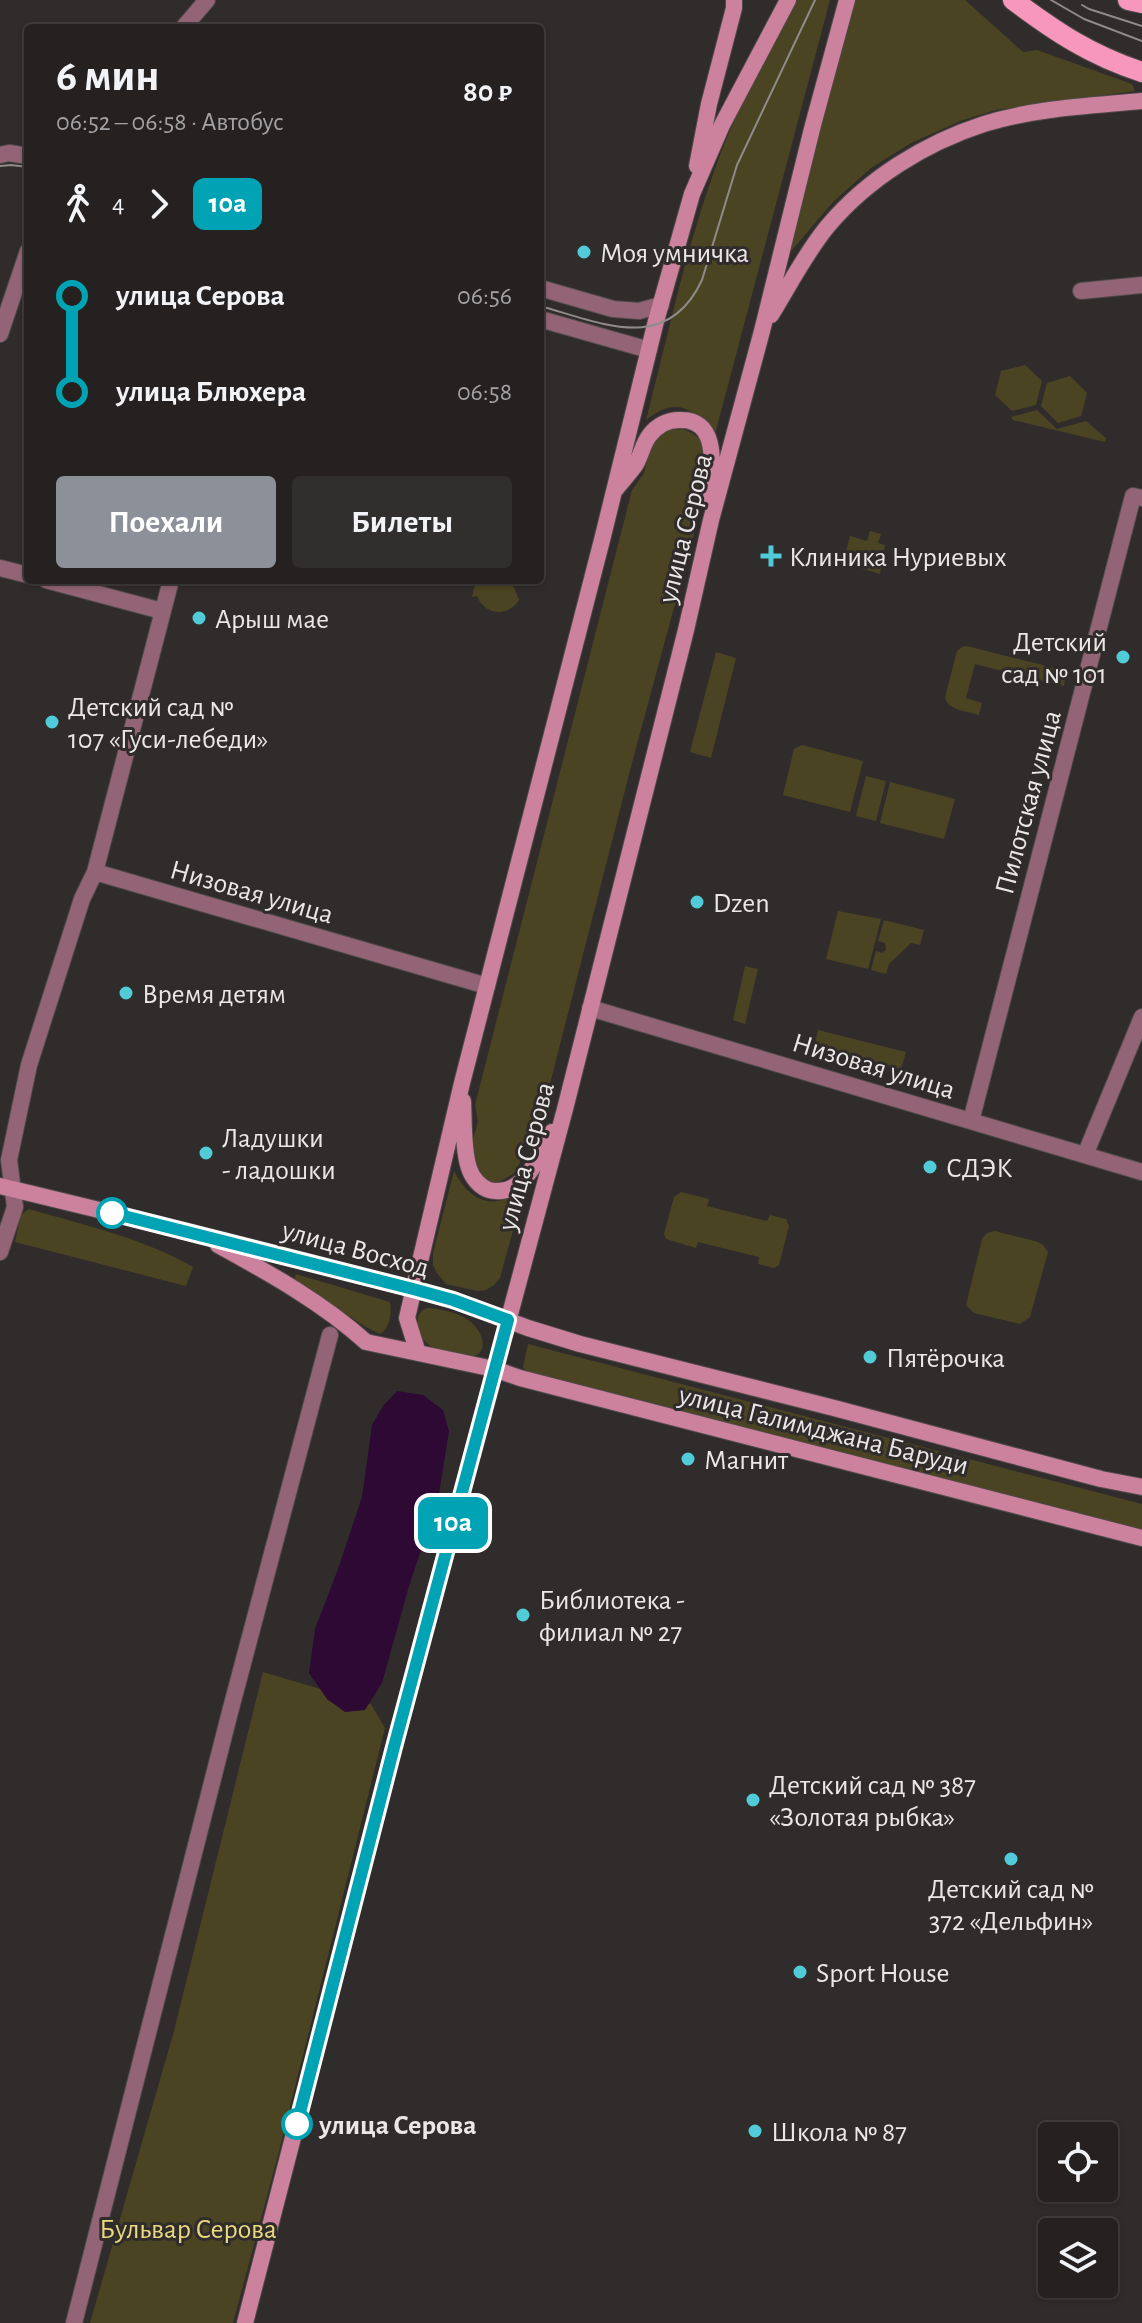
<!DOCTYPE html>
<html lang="ru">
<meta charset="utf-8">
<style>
body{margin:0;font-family:"Alegreya Sans",sans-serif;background:#312e2e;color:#f1f3f6;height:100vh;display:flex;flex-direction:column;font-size:30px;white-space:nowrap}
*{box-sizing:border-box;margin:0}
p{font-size:26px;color:#a3a3a5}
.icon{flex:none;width:44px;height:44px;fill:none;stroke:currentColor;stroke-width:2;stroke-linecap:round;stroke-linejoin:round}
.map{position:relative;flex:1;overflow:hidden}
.sheet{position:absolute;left:24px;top:24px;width:520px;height:560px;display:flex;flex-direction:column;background:#252121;border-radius:8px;box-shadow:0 2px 6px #0004,0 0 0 2px #423e3f}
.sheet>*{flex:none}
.badge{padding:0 16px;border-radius:12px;font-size:28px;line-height:52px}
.buttons{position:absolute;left:1038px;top:2122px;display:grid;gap:16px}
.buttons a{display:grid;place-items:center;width:80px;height:80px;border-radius:8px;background:#252121;box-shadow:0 2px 6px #0004,0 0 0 2px #423e3f;font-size:40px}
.map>.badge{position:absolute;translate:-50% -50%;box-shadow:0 0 0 4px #fff}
.legs{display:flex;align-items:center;gap:12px;height:88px;padding:0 32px;font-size:26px}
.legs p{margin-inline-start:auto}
.summary{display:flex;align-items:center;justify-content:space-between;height:136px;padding:0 32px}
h1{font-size:44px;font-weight:600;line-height:60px}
.primary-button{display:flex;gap:16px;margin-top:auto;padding:16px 32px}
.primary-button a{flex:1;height:92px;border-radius:8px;background:#8c9099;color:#fff;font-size:32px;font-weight:600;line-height:92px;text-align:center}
.primary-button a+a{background:#312e2e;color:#f1f3f6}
ul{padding:0 32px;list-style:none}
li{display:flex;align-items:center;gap:28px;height:96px;font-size:30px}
li i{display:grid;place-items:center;width:12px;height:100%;margin:0 10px;background:currentColor}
li i::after{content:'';width:20px;height:20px;margin:-10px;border:6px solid;border-radius:50%;background:#252121}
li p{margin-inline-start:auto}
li:first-child i{background:linear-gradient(#0000 50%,currentColor 0)}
li:last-child i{background:linear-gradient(currentColor 50%,#0000 0)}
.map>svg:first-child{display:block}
.green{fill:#4a4422}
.water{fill:#2d0934}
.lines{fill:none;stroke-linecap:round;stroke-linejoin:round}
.street-casing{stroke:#4f4a4a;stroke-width:18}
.secondary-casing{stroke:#4f4a4a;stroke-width:18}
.primary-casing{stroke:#4f4a4a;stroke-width:22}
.street{stroke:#936475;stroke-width:16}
.secondary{stroke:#cc819d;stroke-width:16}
.primary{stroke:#f797bc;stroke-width:20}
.tram{stroke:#8f8b8b;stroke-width:2}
.line-1-casing{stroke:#fff;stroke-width:18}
.line-1{stroke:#00a3b4;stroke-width:12}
.poi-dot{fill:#52cbd8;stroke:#312c2c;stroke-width:3}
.stop-1-dot{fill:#fff;stroke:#00a3b4;stroke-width:4}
.labels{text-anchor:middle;stroke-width:6;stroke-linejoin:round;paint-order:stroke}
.poi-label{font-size:28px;fill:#eae7e6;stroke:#312c2c;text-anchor:start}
.street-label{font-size:28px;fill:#eae7e6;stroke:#312c2c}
.stop-label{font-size:28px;font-weight:bold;fill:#eae7e6;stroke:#312c2c;text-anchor:start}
.park-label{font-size:28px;fill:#e9da7d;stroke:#312c2c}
</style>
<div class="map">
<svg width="1142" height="2323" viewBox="0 0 1142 2323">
<rect width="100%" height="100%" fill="#312c2c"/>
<path class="green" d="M 796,0 L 830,0 L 714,438 C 696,409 677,395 646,420 C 668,335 686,248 716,166 C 736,108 769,54 796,0 Z
M 853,0 L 965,0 L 1023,52 L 1037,50 L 1132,84 L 1135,91 L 996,110 L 963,120 L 911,143 L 871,168 L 833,202 L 788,255 Z
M 1025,365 L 1042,381 L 1036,405 L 1012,411 L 995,395 L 1001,371 Z
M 1070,376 L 1087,393 L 1081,416 L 1058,423 L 1041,406 L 1047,383 Z
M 1037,410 L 1057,429 L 1086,421 L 1106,438 L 1105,442 L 1013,420 L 1011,417 Z
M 682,429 C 716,440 702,462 699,488 C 698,495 700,501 701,508 L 633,759 L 541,1119 L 529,1132 L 518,1168 L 513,1174 L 499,1182 L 492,1182 L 479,1176 L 471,1147 L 478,1121 L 475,1105 L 632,490 L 644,473 L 652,439 L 666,430 Z
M 870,531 L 881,534 L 878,543 L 885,545 L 880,574 L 843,563 L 850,536 L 867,541 Z
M 476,580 L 511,580 L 519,600 C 507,618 485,615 477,596 L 472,597 Z
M 967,646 L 1066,671 L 1064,686 L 975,664 L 966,698 L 982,703 L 979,715 C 967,711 948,711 945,697 L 957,651 L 962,647 Z
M 716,652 L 736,658 L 711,758 L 690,752 Z
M 802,745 L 863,761 L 850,812 L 783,795 L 794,749 Z
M 866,776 L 886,781 L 876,821 L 856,816 Z
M 890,782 L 955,799 L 944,839 L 880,823 Z
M 838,911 L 881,919 L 868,969 L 826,959 Z
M 884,920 L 924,930 L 920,945 L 911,943 L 889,964 L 886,974 L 871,970 L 876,951 L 882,953 L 886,950 L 885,943 L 878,941 Z
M 745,966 L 758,969 L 745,1024 L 733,1020 Z
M 818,1030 L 906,1052 L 901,1069 L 815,1044 Z
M 454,1171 C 471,1203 495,1212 525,1187 L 500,1278 L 494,1285 L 486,1290 L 477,1291 L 446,1284 L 437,1273 L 433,1265 L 433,1253 Z
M 681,1192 L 709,1199 L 707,1206 L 767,1221 L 770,1215 L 786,1219 L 789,1226 L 779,1265 L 774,1268 L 758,1264 L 759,1257 L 698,1242 L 696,1248 L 666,1239 L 664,1234 L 674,1197 Z
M 29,1209 C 84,1225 143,1238 193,1267 L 186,1286 L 15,1242 L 21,1215 Z
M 995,1231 L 1038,1242 L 1043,1245 L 1048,1252 L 1030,1317 L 1020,1324 L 974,1313 L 966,1305 L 982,1239 L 987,1233 Z
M 296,1274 L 390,1302 C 392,1313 390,1328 380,1334 L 366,1327 L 294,1281 Z
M 427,1308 C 442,1309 463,1313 474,1325 C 487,1339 487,1360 463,1357 C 444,1355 417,1346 418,1322 C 418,1314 420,1311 427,1308 Z
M 528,1344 L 1142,1504 L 1142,1531 L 528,1372 L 523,1367 Z
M 263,1672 L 371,1704 L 385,1728 L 278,2155 L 233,2323 L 90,2323 L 174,2031 Z"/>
<path class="water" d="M 397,1391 L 423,1395 L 443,1410 L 449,1431 L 438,1500 L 409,1586 L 382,1683 L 365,1710 L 345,1712 L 327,1699 L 309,1673 L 315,1629 L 338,1569 L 362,1497 L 372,1425 L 383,1406 Z"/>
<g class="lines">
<g class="street-casing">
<path id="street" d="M 183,28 L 207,0
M 0,155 L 9,153 L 28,156
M 540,288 L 613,309 L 639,311 L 661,305
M 1081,291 L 1142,285
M 540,319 L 649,350
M 0,334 L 28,251
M 0,568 L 28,575
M 46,580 L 162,611
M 95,872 L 487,986
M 590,1008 L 1142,1172
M 971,1121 L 1133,496 L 1142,498
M 1085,1155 L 1142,1017
M 0,1252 L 15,1207 L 9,1160 L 29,1065 L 82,899 L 95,872 L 171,580
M 74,2323 L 230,1712 L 330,1335"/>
</g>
<g class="secondary-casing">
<path id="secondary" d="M 697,166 L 709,104 L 734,8 L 734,0
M 771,315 C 789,286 805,254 827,227 C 867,179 925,143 984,124 C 1035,108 1090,106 1142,101
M 616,489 C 622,481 630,473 636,464 C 641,455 643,444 649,436 C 657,425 669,419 682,420 C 721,421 711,472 711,498
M 463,1101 C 464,1120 463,1151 469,1168 C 472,1178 480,1187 489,1190 C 524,1199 540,1154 552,1132
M 0,1186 L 190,1232 L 413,1289 L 453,1300 L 528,1328 L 580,1344 L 834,1408 L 1101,1479 L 1142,1487
M 218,1245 C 269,1273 323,1303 366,1342 L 494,1369 L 520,1378 L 1142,1538
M 418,1353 L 407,1318 L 419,1266 L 462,1083 L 602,540 L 656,321 L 692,194 L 722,125 L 788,0
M 245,2323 L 394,1747 L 565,1109 L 686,630 L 711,520 L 762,331 L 813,125 L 847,0"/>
</g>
<g class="primary-casing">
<path id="primary" d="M 1013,0 C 1056,32 1090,55 1142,72
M 1128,0 L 1142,3"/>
</g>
<use href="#street" class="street"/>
<use href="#secondary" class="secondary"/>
<use href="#primary" class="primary"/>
<path class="tram" d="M 1051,0 L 1084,19 L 1142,41
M 1082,5 L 1089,9 L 1142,26
M 0,166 L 11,165 L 28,167
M 540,306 C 602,323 667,355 702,280 L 737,165 L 815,0"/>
</g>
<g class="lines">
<g class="line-1-casing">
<path id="line-1" d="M 112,1213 L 413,1289 L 453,1300 L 508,1320 L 394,1747 L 297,2124"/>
</g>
<use href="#line-1" class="line-1"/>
</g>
<g class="poi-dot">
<circle cx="584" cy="252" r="8"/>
<path d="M767 544h8v8h8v8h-8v8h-8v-8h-8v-8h8z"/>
<circle cx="199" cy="618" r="8"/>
<circle cx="1123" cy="657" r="8"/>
<circle cx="52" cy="722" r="8"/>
<circle cx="697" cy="902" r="8"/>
<circle cx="126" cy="993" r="8"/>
<circle cx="206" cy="1153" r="8"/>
<circle cx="930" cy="1167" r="8"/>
<circle cx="870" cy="1357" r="8"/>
<circle cx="688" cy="1459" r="8"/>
<circle cx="523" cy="1615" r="8"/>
<circle cx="753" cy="1800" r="8"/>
<circle cx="1011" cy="1859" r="8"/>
<circle cx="800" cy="1972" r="8"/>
<circle cx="755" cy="2131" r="8"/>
</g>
<g class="stop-1-dot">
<circle cx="112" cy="1213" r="14"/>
<circle cx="297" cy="2124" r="14"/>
</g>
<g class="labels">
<g class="poi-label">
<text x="600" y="262">Моя умничка</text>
<text x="789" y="566">Клиника Нуриевых</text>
<text x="215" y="628">Арыш мае</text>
<text x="1107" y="651" text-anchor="end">Детский<tspan x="1107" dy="32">сад № 101</tspan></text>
<text x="68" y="716">Детский сад №<tspan x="68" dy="32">107 «Гуси-лебеди»</tspan></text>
<text x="713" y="912">Dzen</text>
<text x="142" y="1003">Время детям</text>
<text x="222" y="1147">Ладушки<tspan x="222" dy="32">- ладошки</tspan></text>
<text x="946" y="1177">СДЭК</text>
<text x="886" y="1367">Пятёрочка</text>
<text x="704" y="1469">Магнит</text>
<text x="539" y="1609">Библиотека -<tspan x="539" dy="32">филиал № 27</tspan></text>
<text x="769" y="1794">Детский сад № 387<tspan x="769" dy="32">«Золотая рыбка»</tspan></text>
<text x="1011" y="1898" text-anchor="middle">Детский сад №<tspan x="1011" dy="32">372 «Дельфин»</tspan></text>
<text x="816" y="1982">Sport House</text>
<text x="771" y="2141">Школа № 87</text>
</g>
<g class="street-label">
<text transform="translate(684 528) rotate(-76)" y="10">улица Серова</text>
<text transform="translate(1027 802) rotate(-75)" y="10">Пилотская улица</text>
<text transform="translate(252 891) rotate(16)" y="10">Низовая улица</text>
<text transform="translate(874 1065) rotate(17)" y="10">Низовая улица</text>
<text transform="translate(525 1156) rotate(-75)" y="10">улица Серова</text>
<text transform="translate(356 1248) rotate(15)" y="10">улица Восход</text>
<text transform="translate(824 1429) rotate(14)" y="10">улица Галимджана Баруди</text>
</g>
<g class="stop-label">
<text x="319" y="2134">улица Серова</text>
</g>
<g class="park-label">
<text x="188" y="2238">Бульвар Серова</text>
</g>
</g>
</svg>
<div class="buttons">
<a><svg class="icon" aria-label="locate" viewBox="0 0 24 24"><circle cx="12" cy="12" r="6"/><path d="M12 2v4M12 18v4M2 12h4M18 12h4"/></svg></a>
<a><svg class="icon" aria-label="layers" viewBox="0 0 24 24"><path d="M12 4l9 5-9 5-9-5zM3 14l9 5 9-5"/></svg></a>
</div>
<b class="badge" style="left:453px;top:1523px;background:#00a3b4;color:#fff">10а</b>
<section class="sheet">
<div class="summary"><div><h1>6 мин</h1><p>06:52 – 06:58 · Автобус</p></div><b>80 ₽</b></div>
<div class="legs"><svg class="icon" aria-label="walk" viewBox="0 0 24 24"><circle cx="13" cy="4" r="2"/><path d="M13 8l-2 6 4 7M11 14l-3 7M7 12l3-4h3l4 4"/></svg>4<svg class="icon" aria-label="forward" viewBox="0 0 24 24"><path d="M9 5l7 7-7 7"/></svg><b class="badge" style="background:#00a3b4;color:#fff">10а</b></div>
<ul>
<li><i style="color:#00a3b4"></i><b>улица Серова</b><p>06:56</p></li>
<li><i style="color:#00a3b4"></i><b>улица Блюхера</b><p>06:58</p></li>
</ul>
<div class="primary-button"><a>Поехали</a><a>Билеты</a></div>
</section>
</div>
